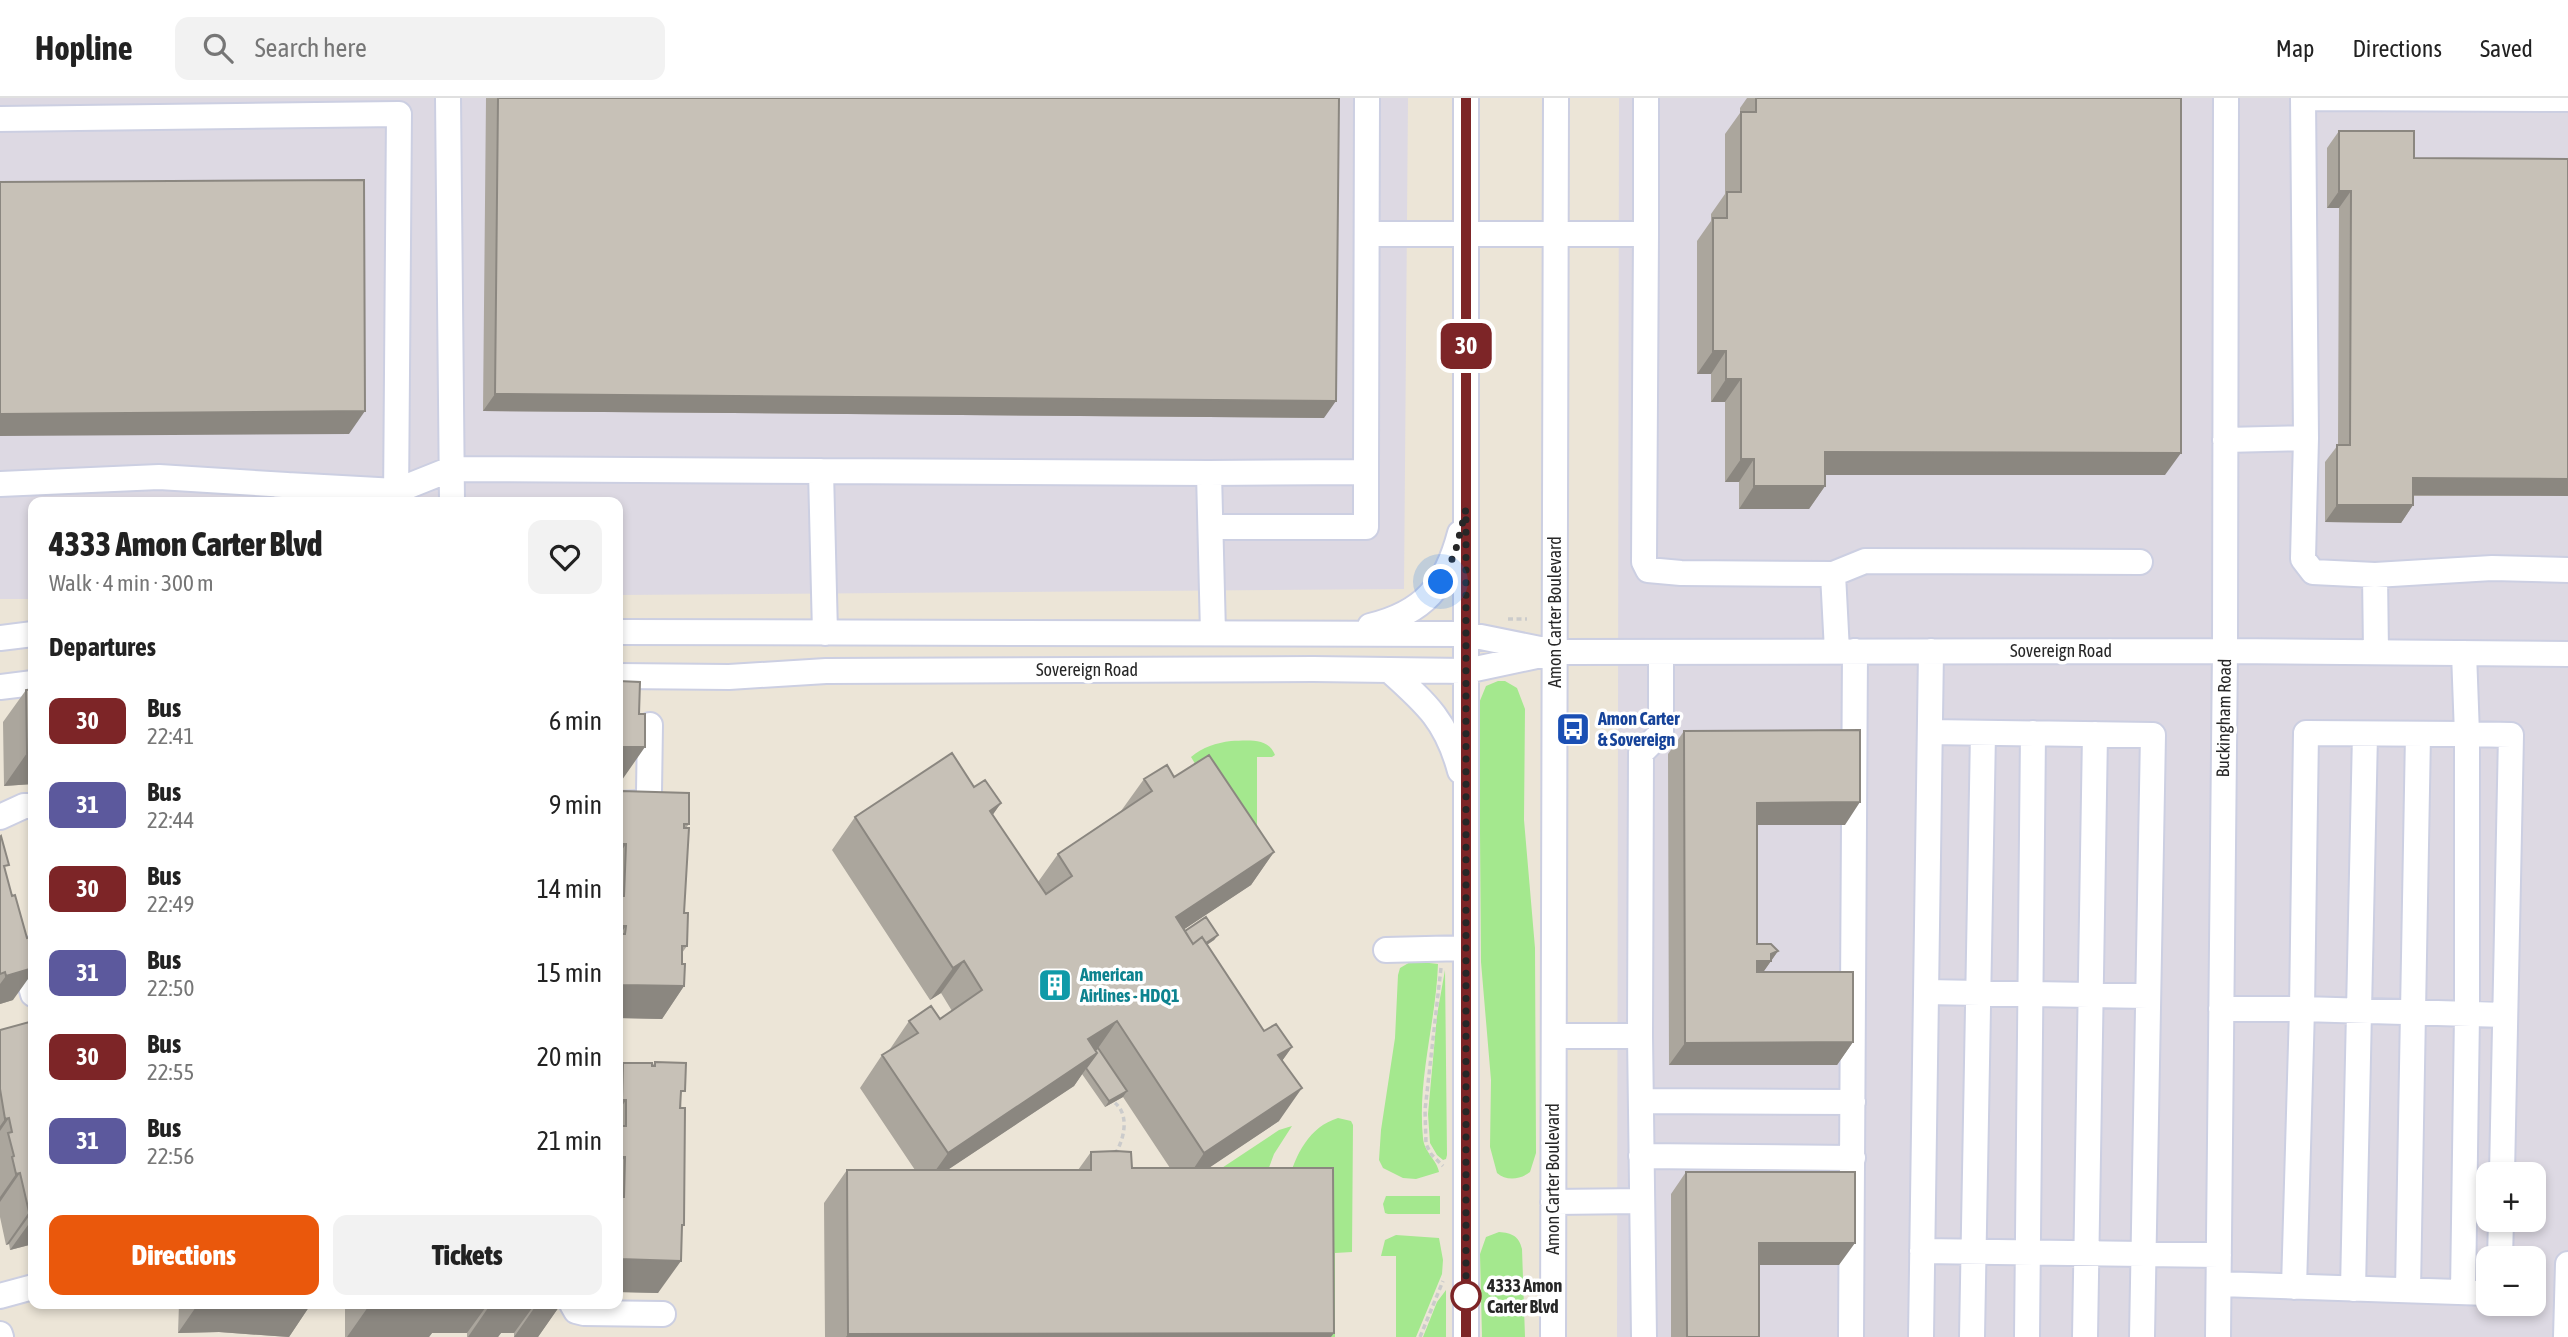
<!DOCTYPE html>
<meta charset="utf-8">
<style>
body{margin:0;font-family:"Asap Condensed",sans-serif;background:#f2f2f2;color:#222;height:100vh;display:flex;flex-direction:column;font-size:26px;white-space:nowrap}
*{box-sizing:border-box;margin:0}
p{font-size:23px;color:#767676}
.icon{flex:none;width:38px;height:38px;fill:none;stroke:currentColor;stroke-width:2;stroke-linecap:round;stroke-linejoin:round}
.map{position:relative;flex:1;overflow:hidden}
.details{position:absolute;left:28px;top:399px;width:595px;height:812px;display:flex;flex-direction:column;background:#fff;border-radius:14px;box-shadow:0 4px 10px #0003}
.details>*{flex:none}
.badge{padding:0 14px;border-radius:10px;font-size:24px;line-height:46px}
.controls{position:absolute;left:2476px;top:1064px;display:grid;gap:14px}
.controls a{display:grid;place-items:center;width:70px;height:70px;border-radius:14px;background:#fff;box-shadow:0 4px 10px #0003;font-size:35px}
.you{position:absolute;width:35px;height:35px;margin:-18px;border:5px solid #fff;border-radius:50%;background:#1a73e8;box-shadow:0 0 0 10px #1a73e833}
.map>.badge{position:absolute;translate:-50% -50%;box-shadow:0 0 0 4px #fff}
h2{padding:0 21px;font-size:26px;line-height:63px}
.round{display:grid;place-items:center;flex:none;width:74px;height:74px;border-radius:14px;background:#f2f2f2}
.headline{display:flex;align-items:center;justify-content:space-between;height:119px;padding:0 21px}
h1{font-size:33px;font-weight:800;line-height:52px}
.action{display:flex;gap:14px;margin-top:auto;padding:14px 21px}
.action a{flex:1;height:80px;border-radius:14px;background:#ea580c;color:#fff;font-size:28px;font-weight:800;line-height:80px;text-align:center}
.action a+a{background:#f2f2f2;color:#222}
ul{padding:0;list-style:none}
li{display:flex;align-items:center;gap:21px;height:84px;padding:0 21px}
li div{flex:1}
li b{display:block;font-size:26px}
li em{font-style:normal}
li .badge{min-width:77px;font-weight:700;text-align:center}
header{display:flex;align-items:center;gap:42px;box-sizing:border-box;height:98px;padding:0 35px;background:#fff;border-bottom:2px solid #e0e0e0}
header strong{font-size:33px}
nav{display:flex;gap:38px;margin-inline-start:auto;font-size:24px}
.search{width:490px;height:63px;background:#f2f2f2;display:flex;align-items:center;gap:18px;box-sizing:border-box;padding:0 24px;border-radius:14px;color:#767676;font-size:26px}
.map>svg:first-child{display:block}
.industrial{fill:#ddd9e3;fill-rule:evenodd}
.green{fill:#a4e88e}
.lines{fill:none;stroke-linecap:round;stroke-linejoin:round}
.minor-casing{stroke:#cccfe2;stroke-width:28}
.path{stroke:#cbcbcb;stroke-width:3.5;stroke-dasharray:5 3.5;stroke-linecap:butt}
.minor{stroke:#fff;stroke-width:24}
.wall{fill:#aba69d;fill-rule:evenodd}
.shaded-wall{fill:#8b8780}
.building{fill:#c7c1b7;stroke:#8b8780;stroke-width:2}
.line-casing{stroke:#fff;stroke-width:16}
.line{stroke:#7d2527;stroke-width:10}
.walk{stroke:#272727;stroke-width:7;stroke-dasharray:0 12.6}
.stop-dot{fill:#fff;stroke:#7d2527;stroke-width:3.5}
.labels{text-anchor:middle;stroke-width:7;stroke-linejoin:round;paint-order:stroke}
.street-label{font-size:18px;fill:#272727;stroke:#fff}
.transit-label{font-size:18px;font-weight:bold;fill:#164399;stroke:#fff;text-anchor:start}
.culture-label{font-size:18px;font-weight:bold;fill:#0d838f;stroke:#fff;text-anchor:start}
.stop-label{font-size:18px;font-weight:bold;fill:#272727;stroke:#fff;text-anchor:start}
</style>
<header>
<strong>Hopline</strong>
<div class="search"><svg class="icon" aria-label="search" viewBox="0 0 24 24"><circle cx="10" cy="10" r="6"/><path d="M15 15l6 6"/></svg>Search here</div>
<nav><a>Map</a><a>Directions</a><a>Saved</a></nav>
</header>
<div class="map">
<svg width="2568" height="1239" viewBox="0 0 2568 1239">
<rect width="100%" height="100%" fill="#ece5d7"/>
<path class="industrial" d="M 0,0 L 1408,0 L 1404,491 L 618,497 L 618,404 L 33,404 L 33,501 L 0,501 Z
M 1619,0 L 2568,0 L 2568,1239 L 1617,1239 ZM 2488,1076 L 2534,1076 L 2534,1122 L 2488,1122 ZM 2488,1160 L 2534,1160 L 2534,1206 L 2488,1206 Z"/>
<path class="green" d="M 1498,583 L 1505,583 L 1517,590 L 1525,611 L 1524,722 L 1535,850 L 1536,1055 L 1530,1074 C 1520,1082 1506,1083 1497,1075 L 1490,1049 L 1491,982 L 1481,864 L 1479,605 L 1486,588 Z
M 1231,643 C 1247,643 1268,639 1275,657 L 1272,659 L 1257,659 L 1257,731 L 1234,730 L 1191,659 C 1203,649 1216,645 1231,643 Z
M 1412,863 L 1438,866 C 1436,924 1417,982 1423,1040 C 1424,1054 1437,1062 1439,1074 L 1416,1081 L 1403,1080 L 1383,1070 L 1379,1062 L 1381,1032 L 1395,940 L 1398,877 L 1400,870 Z
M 1445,872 L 1447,1057 L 1446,1061 L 1443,1062 L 1437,1057 L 1430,1045 L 1428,1016 L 1437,917 Z
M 1338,1020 L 1351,1023 L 1353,1027 L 1352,1154 L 1335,1155 L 1335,1239 L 1311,1239 L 1288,1084 C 1296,1056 1309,1029 1338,1020 Z
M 1292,1028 L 1274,1056 L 1267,1075 L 1172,1103 L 1279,1032 Z
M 1386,1098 L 1440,1098 L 1440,1116 L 1388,1116 L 1385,1115 L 1383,1106 Z
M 1499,1134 C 1512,1135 1519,1138 1522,1151 L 1525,1239 L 1482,1239 L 1480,1156 L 1486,1139 Z
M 1396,1137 L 1439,1140 L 1443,1162 L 1442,1176 L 1416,1239 L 1396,1239 L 1396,1158 L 1381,1158 L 1385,1142 Z
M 1446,1192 L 1446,1239 L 1423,1239 L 1437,1204 Z"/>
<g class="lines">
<g class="minor-casing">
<path id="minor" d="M 448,0 L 452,404
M 2312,0 L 2568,1
M 0,21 L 399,16 L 396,404
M 1367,136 L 1646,136 L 1646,0
M 1646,136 L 1644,464 L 1648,472 L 1681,475 L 1833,476 L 1865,463 L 2140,464
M 2306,340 L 2303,461 L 2313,474 L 2375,477 L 2492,470 L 2568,472
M 2225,342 L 2306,340 L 2303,0
M 0,386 L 159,379 L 287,387 L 286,404
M 287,387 L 396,393 L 451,371 L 821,373
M 1211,429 L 1366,429 L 1366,374
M 1833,476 L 1837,553
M 2375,477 L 2376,554
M 1370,528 C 1424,515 1446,488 1460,435
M 618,534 L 1466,536 L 1555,554 L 2225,553 L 2568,556
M 825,535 L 821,373 L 1209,375
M 1213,535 L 1209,375 L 1366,374 L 1367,0
M 0,540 L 33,536
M 2464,555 L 2467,636 L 2511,637 L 2502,1076
M 1390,573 C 1427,606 1447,624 1460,673
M 618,578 L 729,579 L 826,573 L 1313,571 L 1466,573 L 1546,556
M 0,589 L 33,585
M 1930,634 L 2153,637 L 2142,1239
M 618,706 L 641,705 L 647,702 L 649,694 L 650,627
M 0,719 L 24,708 L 33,708
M 20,849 L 33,896
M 1386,852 L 1466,850
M 1926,894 L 2148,898
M 2221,911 L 2302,911 L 2294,1189
M 1554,938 L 1640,938
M 1641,1003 L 1853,1004
M 1641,1058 L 1853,1060
M 1553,1104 L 1641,1103
M 1922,1153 L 2219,1157
M 2500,1160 L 2501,1122
M 2219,1186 L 2488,1195
M 2353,1191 L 2365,636
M 2408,1192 L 2418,636
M 2463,1194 L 2467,916 L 2467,636 L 2306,635 L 2302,911 L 2505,917
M 0,1198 L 33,1189
M 572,1206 L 576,1213 L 584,1215 L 663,1216
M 0,1236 L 1,1239
M 1466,1239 L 1466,0
M 1553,1239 L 1556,0
M 1644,1239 L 1640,938 L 1641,655 L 1661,635 L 1661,554
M 1851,1239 L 1855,553
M 1921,1239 L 1931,553
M 1972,1239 L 1983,635
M 2027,1239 L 2033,635
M 2085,1239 L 2095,636
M 2218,1239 L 2225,553 L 2226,0
M 2566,1239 L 2568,1166"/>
</g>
<path class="path" d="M 1508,521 L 1527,521
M 1441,870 L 1425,1012 L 1426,1046 L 1431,1056 L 1443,1068
M 1115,1056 C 1124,1042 1130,1017 1115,1005
M 1420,1239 L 1443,1183"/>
<use href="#minor" class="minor"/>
</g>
<path class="wall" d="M 486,0 L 1339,0 L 1324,320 L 483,313 Z
M 1747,0 L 2181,0 L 2165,377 L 1825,377 L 1825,388 L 1809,411 L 1739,411 L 1739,384 L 1725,384 L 1725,304 L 1711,304 L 1711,276 L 1697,276 L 1697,143 L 1711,123 L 1711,116 L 1725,96 L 1725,36 L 1740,15 L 1740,10 Z
M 2339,33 L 2414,60 L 2568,398 L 2413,398 L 2413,407 L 2401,425 L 2325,424 L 2325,364 L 2338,347 L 2339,110 L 2327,110 L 2327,50 Z
M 26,592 L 33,686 L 4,688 L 3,624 Z
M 1684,633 L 1845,727 L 1757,727 L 1757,846 L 1778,853 L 1763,874 L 1853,944 L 1837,967 L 1669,967 L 1668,656 Z
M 1174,679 L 1274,754 L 1251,787 L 1184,831 L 1185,833 L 1218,837 L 1214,842 L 1207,847 L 1264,933 L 1292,949 L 1282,963 L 1279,1023 L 1208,1070 L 1331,1239 L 825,1239 L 824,1105 L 847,1072 L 915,1072 L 860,990 L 882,957 L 888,954 L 909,923 L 940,921 L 952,913 L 941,895 L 930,902 L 832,752 L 855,719 L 974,689 L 1001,705 L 992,717 L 1038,784 L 1058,756 L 1121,713 L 1144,681 ZM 1082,976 L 1105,1009 L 1123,999 L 1170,1070 L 1132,1070 L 1091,1054 L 1078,1072 L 947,1072 L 1074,988 Z
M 621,693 L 689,726 L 686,730 L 684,815 L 687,848 L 682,855 L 682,866 L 684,888 L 662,921 L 618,920 L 618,698 Z
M 0,739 L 5,772 L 13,902 L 0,906 Z
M 33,923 L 33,1146 L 10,1152 L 9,1146 L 6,1147 L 0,1119 L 0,932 Z
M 655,964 L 681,999 L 684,1127 L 682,1130 L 658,1195 L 618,1194 L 618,972 L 623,965 L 652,968 Z
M 1686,1074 L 1839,1167 L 1759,1167 L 1759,1239 L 1671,1239 L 1671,1096 Z
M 179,1206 L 311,1206 L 289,1239 L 219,1234 L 178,1235 Z
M 345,1206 L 561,1206 L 538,1239 L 514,1239 L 514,1235 L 501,1235 L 498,1239 L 467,1239 L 467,1235 L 432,1235 L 429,1239 L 345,1239 Z"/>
<path class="shaded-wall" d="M 2339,93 L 2351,93 L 2339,110 L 2327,110 Z
M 1713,253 L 1726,253 L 1711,276 L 1697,276 Z
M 1726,281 L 1741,281 L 1725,304 L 1711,304 Z
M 495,296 L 1336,303 L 1324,320 L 483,313 Z
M 365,313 L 349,336 L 0,338 L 0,316 Z
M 1825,354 L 2181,355 L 2165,377 L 1809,377 Z
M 1741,361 L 1754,361 L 1739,384 L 1725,384 Z
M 2413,380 L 2568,381 L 2568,398 L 2401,397 Z
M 1754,388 L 1825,388 L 1809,411 L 1739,411 Z
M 2337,407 L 2413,407 L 2401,425 L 2325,424 Z
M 618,649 L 645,649 L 622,682 L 618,682 Z
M 27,655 L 33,655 L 33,686 L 4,688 Z
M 1860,704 L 1845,727 L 1741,727 L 1757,705 Z
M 1001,705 L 978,738 L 990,713 Z
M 619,746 L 626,746 L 618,758 L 618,748 Z
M 1274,754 L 1251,787 L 1159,848 L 1176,819 Z
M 620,828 L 626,828 L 618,839 L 618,831 Z
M 1218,837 L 1214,842 L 1176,867 L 1181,861 Z
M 1778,853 L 1755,886 L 1757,863 L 1771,856 Z
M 964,863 L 941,895 L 930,902 L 953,870 Z
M 33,870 L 33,874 L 13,902 L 0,906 L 0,886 L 6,878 Z
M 622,887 L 684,888 L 662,921 L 618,920 L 618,894 Z
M 1117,923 L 1094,956 L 1088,941 Z
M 1853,944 L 1837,967 L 1669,967 L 1685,945 Z
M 1292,949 L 1269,981 L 1278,957 Z
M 1097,955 L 1074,988 L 925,1087 L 948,1055 Z
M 1302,990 L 1279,1023 L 1182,1088 L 1204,1055 Z
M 1127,993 L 1123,999 L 1105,1009 L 1109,1003 Z
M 622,1002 L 626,1002 L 618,1014 L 618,1008 Z
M 9,1020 L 0,1033 L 0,1028 L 5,1021 Z
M 620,1059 L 625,1059 L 618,1069 L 618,1062 Z
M 20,1075 L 0,1104 L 0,1099 L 16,1076 Z
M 29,1114 L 32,1114 L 9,1146 L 6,1147 Z
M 33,1120 L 33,1146 L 10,1152 Z
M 1759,1145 L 1855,1145 L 1839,1167 L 1743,1167 Z
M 619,1161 L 681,1163 L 658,1195 L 618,1194 L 618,1162 Z
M 198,1206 L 311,1206 L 289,1239 L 219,1234 L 178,1235 Z
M 450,1206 L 488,1206 L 467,1235 L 432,1235 L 429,1239 L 347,1239 L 368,1209 Z
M 535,1206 L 514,1235 L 501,1235 L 498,1239 L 468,1239 L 490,1207 Z
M 537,1206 L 561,1206 L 538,1239 L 514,1239 Z
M 1334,1235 L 1331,1239 L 846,1239 L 848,1236 Z"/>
<path class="building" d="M 498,0 L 1339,0 L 1336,303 L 495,296 Z
M 1756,0 L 2181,0 L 2181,355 L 1825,354 L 1825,388 L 1754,388 L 1754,361 L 1741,361 L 1741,281 L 1726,281 L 1726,253 L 1713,253 L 1713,120 L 1727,120 L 1727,94 L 1741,94 L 1741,14 L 1756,14 Z
M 2339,33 L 2414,33 L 2414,60 L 2568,61 L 2568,381 L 2413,380 L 2413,407 L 2337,407 L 2337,347 L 2350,347 L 2351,93 L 2339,93 Z
M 364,82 L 365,313 L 0,316 L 0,84 Z
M 618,583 L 640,584 L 639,616 L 645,616 L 645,649 L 618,649 Z
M 33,591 L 33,655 L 27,655 L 26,592 Z
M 1860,632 L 1860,704 L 1757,705 L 1757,846 L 1771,846 L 1778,853 L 1771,856 L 1771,863 L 1757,863 L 1757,874 L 1853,874 L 1853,944 L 1685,945 L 1684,633 Z
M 952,655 L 974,689 L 985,682 L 1001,705 L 990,713 L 1046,796 L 1072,778 L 1058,756 L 1152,693 L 1144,681 L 1167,667 L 1174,679 L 1209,657 L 1274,754 L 1176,819 L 1193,846 L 1202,839 L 1264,933 L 1276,926 L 1292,949 L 1278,957 L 1302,990 L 1204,1055 L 1117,923 L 1088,941 L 1097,955 L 948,1055 L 882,957 L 918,935 L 909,923 L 931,908 L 940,921 L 982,892 L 964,863 L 953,870 L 855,719 Z
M 621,693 L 689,695 L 689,726 L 684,726 L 684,730 L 689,730 L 684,815 L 688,815 L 687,848 L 682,848 L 682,866 L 685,866 L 684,888 L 622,887 L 622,881 L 619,881 L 619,864 L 621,864 L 622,836 L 625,836 L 626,828 L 620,828 L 621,798 L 624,798 L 626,746 L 619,746 Z
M 1,738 L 9,767 L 4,768 L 12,798 L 15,797 L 27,840 L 31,839 L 33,849 L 33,870 L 6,878 L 5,874 L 0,876 L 0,739 Z
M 1206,819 L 1218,837 L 1206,845 L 1202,839 L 1193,846 L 1185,833 Z
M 33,923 L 33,1120 L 32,1114 L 29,1114 L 20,1075 L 16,1076 L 12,1059 L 14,1058 L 8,1035 L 12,1034 L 9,1020 L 5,1021 L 0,991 L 0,932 Z
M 1098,950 L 1127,993 L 1109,1003 L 1086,970 L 1097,955 L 1095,952 Z
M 655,964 L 686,965 L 685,993 L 681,993 L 680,1010 L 685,1010 L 684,1127 L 682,1127 L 681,1163 L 619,1161 L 619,1158 L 618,1158 L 618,1132 L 619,1132 L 620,1099 L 624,1099 L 625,1059 L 620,1059 L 621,1028 L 626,1028 L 626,1002 L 622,1002 L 623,965 L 652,965 L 652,968 L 655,968 Z
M 1116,1053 L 1131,1054 L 1132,1070 L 1333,1070 L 1334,1235 L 848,1236 L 847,1072 L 1091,1072 L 1091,1054 Z
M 1686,1074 L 1855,1074 L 1855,1145 L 1759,1145 L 1759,1239 L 1687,1239 Z
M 368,1206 L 452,1206 L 423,1206 L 423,1209 L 368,1209 Z
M 490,1206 L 520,1206 L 520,1207 L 490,1207 Z"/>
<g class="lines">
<g class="line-casing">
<path id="line" d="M 1466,1239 L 1466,0"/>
</g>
<use href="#line" class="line"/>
<path class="walk" d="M 1441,484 L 1455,455 L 1466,411 L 1466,1198"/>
</g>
<defs>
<g id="bus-square" transform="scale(1.75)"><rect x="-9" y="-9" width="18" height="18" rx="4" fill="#1a4fb4" stroke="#fff"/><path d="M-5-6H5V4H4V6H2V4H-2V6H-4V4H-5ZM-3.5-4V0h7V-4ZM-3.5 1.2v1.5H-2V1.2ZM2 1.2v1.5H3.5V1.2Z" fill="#fff"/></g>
<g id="building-square" transform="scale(1.75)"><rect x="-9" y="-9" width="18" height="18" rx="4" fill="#0f9aa8" stroke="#fff"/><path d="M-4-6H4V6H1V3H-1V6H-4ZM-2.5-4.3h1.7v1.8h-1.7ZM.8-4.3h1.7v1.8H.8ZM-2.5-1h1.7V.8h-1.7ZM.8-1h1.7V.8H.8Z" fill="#fff"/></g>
</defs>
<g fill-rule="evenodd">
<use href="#bus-square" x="1573" y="631"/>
<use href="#building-square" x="1055" y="887"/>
</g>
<circle class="stop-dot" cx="1466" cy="1198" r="14"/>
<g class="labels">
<g class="street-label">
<text transform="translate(1555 514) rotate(-90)" y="6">Amon Carter Boulevard</text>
<text x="2061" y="559">Sovereign Road</text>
<text x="1087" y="578">Sovereign Road</text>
<text transform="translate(2224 620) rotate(-89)" y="6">Buckingham Road</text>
<text transform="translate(1553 1081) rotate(-90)" y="6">Amon Carter Boulevard</text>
</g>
<g class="transit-label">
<text x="1598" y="627">Amon Carter<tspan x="1598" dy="21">&amp; Sovereign</tspan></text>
</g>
<g class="culture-label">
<text x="1080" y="883">American<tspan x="1080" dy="21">Airlines - HDQ1</tspan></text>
</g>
<g class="stop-label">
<text x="1487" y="1194">4333 Amon<tspan x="1487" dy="21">Carter Blvd</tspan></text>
</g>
</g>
</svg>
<div class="controls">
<a>+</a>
<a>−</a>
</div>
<div class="you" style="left:1441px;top:484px"></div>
<b class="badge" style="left:1466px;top:248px;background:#7d2527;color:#fff">30</b>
<section class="details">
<div class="headline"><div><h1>4333 Amon Carter Blvd</h1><p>Walk · 4 min · 300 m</p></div><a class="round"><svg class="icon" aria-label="heart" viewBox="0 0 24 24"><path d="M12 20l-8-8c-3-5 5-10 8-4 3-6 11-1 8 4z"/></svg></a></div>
<h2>Departures</h2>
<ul>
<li><span class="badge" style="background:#7d2527;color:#fff">30</span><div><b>Bus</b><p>22:41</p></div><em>6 min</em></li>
<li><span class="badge" style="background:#5c599d;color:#fff">31</span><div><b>Bus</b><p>22:44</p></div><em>9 min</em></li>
<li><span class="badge" style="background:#7d2527;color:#fff">30</span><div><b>Bus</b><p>22:49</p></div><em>14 min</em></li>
<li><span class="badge" style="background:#5c599d;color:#fff">31</span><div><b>Bus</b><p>22:50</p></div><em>15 min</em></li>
<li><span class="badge" style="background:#7d2527;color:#fff">30</span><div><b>Bus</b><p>22:55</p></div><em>20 min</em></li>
<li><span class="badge" style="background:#5c599d;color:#fff">31</span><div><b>Bus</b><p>22:56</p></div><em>21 min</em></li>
</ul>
<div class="action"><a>Directions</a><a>Tickets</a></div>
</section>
</div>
